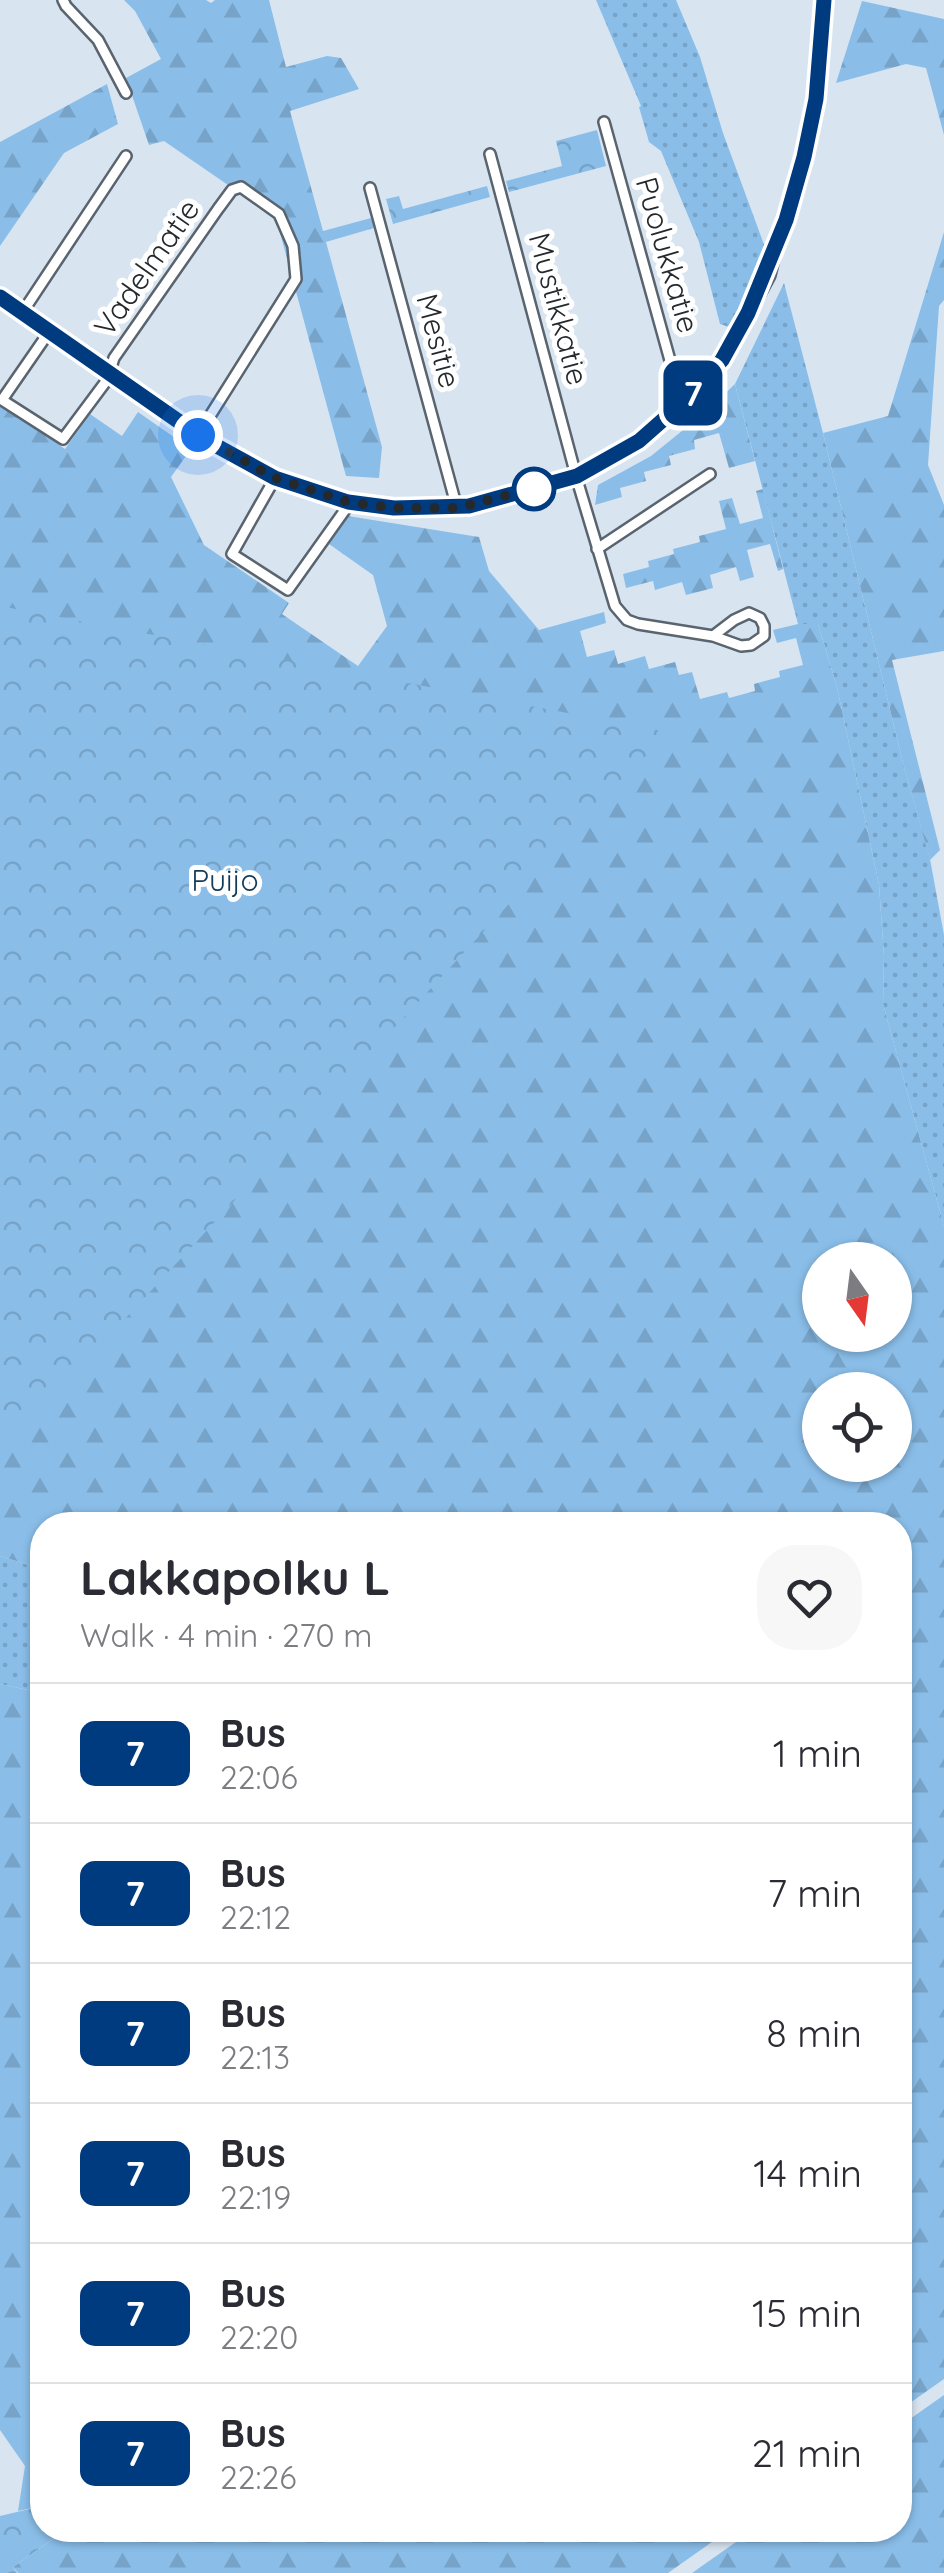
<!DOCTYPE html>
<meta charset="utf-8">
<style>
body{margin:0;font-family:Quicksand,sans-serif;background:#f7f7f7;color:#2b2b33;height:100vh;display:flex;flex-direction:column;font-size:38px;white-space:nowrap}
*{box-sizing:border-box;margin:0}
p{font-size:32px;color:#7c7c81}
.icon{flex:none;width:55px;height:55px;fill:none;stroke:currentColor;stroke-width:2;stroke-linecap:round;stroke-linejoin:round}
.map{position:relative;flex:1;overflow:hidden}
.panel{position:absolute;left:30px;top:1512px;width:882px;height:1030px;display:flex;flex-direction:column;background:#fff;border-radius:40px;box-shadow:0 2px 8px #0004}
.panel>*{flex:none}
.badge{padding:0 20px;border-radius:15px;font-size:35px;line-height:65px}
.needle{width:65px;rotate:166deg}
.controls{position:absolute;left:802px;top:1242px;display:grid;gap:20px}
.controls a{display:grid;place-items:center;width:110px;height:110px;border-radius:50%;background:#fff;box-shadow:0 2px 8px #0004;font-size:50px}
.you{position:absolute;width:50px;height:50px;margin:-25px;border:8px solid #fff;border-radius:50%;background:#1a73e8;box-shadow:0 0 0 15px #1a73e833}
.map>.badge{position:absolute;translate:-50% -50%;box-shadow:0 0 0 5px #fff}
.round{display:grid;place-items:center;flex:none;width:105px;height:105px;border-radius:40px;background:#f7f7f7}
.headline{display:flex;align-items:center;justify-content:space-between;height:170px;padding:0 50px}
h1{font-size:48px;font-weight:700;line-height:75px}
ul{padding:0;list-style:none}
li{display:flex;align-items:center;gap:30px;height:140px;padding:0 50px;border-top:2px solid #e1e1e2}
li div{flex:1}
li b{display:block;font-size:38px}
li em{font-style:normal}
li .badge{min-width:110px;font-weight:700;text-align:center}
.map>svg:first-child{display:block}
.grass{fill:url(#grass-dots)}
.forest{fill:url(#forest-firs);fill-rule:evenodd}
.park{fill:url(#park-crowns)}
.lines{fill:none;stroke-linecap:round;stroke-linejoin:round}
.street-casing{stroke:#59646f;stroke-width:14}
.secondary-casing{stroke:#59646f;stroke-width:18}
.street{stroke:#fff;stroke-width:9}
.secondary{stroke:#fff;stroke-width:12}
.line-casing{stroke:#fff;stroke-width:22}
.line{stroke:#003b80;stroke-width:15}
.walk{stroke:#24292d;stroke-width:10;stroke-dasharray:0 18}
.stop-dot{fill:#fff;stroke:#003b80;stroke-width:5}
.labels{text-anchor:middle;stroke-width:10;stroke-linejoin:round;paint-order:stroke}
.street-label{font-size:30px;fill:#24292d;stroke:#fff}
.park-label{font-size:30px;fill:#133b58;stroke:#fff}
</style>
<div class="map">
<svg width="944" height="2573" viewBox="0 0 944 2573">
<defs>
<pattern id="grass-dots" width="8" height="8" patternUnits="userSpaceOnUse" patternTransform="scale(2.5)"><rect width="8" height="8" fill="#8abee9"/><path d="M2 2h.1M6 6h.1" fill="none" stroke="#77a3c8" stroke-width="1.8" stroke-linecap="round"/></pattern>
<pattern id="forest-firs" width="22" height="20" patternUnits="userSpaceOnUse" patternTransform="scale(2.5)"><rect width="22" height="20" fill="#8abee9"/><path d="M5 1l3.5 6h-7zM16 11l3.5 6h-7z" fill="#77a3c8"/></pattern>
<pattern id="park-crowns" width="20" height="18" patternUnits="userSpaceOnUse" patternTransform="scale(2.5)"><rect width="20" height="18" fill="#8abee9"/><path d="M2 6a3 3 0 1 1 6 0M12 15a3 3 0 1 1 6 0" fill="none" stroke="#77a3c8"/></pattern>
</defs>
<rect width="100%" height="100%" fill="#d8e5f1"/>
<path class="grass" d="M 596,0 L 676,0 L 700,57 L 723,133 L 766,250 L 732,328 L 720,324 L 699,242 L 661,151 L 649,142 L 639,107 L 641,106 Z
M 784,283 L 823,433 L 903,763 L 930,859 L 944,935 L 944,1226 L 883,1004 L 884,956 L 879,885 L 837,687 L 818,624 L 798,624 L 735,384 Z
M 0,1556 L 42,1569 L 42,1693 L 0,1684 Z"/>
<path class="forest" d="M 124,0 L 206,0 L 211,3 L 215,0 L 269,0 L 286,67 L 327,56 L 341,58 L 359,89 L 290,111 L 323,231 L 371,218 L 374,228 L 326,242 L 382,447 L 379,478 L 346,476 L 276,218 L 164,141 L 149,145 L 126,78 L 161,59 L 135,11 Z
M 862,1 L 944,19 L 944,135 L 926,68 L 906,64 L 836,83 Z
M 107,84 L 118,124 L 64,153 L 0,246 L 0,142 Z
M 944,232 L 944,300 L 939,306 L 928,465 L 944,505 L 944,651 L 892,660 L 940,850 L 930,860 L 903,763 L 823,433 L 888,416 Z
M 735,384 L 755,461 L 729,468 L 719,433 L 694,440 L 695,449 L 669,456 L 671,465 L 644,472 L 646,481 L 620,488 L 622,497 L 595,505 L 598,485 L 651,456 L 709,409 Z
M 0,404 L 65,449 L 90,414 L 122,436 L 138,412 L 191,449 L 171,477 L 204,545 L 289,603 L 282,614 L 358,666 L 387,626 L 373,575 L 329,544 L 348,516 L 479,537 L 489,571 L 539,630 L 604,612 L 606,623 L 580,631 L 587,657 L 614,650 L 618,664 L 645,656 L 649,669 L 675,662 L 679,675 L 692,672 L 700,699 L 727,692 L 729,698 L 755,691 L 754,684 L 780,677 L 779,671 L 803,665 L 796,638 L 777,643 L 773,630 L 798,624 L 818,624 L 837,687 L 879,885 L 884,956 L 883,1004 L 944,1226 L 944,2379 L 900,2410 L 900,1525 L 42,1525 L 42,1569 L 0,1556 ZM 820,1260 L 895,1260 L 895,1335 L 820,1335 ZM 820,1390 L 895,1390 L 895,1465 L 820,1465 Z
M 763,489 L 783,569 L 778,571 L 770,544 L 747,550 L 754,577 L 740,581 L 736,567 L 710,575 L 713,588 L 686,595 L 682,582 L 655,590 L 653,581 L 626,588 L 623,574 L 649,567 L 648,561 L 674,554 L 673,549 L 700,542 L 699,536 L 726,529 L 719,501 L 732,498 L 740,524 L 763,518 L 756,491 Z
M 0,1684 L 42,1693 L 42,2506 L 18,2511 L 25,2466 L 0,2430 Z
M 944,2395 L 944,2573 L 692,2573 L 753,2530 L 900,2530 L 900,2426 Z
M 66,2530 L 729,2530 L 668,2573 L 18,2573 L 13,2567 Z"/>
<path class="park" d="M 597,130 L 606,166 L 509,192 L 506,181 L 562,166 L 556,141 Z
M 487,186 L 490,197 L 393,224 L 386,199 L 399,196 L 403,209 Z
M 0,606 L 668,732 L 0,1454 Z
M 42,2506 L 42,2530 L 66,2530 L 13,2567 L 17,2573 L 0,2573 L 0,2516 Z"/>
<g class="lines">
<g class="street-casing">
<path id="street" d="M 63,0 L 66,6 L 98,40 L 126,93
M 604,122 L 676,382 L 690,397
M 490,154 L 578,483 L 615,606 L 627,620 L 638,624 L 713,636 L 741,646 L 751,645 L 764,636 L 764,626 L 760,618 L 749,613 L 734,620 L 713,636
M 370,188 L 457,508
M 22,313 L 126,156
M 49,332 L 2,400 L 63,439 L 107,380 L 114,358 L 218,209 L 232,190 L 241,187 L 279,214 L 293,246 L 296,279 L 198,435
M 275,478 L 232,554 L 288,590 L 345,510 L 348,502
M 597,549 L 710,474"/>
</g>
<g class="secondary-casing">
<path id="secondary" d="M 771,255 C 809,177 821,86 824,0
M 0,297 L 198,435 L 275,478 L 348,502 L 394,508 L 457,508 L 517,494 L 577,476 L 639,441 L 690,397 L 722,360 L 768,275 L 774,250"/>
</g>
<use href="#street" class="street"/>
<use href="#secondary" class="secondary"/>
</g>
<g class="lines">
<g class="line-casing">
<path id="line" d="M 0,297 L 204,439 L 275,478 L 348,502 L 394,508 L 469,506 L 577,476 L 639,441 L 690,396 L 722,360 L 748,313 L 786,220 L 804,157 L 816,99 L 824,0"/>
</g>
<use href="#line" class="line"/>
<path class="walk" d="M 198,435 L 275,478 L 348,502 L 394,508 L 457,508 L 547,485 L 534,489"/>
</g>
<circle class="stop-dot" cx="534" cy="489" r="20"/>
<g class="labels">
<g class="street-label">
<text transform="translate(667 255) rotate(74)" y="10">Puolukkatie</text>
<text transform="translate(147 268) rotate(-55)" y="10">Vadelmatie</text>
<text transform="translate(558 309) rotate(75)" y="10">Mustikkatie</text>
<text transform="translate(438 341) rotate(75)" y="10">Mesitie</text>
</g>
<g class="park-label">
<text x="225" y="891">Puijo</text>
</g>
</g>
</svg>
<div class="controls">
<a><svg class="needle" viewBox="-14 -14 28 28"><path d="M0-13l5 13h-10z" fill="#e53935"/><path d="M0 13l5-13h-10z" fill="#7c7c81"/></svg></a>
<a><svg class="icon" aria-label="locate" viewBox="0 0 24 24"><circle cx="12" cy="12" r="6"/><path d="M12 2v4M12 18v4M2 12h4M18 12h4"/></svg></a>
</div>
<div class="you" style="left:198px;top:435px"></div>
<b class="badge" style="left:693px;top:393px;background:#003b80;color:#fff">7</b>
<section class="panel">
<div class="headline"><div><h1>Lakkapolku L</h1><p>Walk · 4 min · 270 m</p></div><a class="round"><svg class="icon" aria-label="heart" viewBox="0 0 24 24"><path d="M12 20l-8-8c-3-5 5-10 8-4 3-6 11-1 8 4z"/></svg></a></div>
<ul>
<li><span class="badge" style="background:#003b80;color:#fff">7</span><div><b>Bus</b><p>22:06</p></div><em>1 min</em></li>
<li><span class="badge" style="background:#003b80;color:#fff">7</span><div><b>Bus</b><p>22:12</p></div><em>7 min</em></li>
<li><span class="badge" style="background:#003b80;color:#fff">7</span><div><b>Bus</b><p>22:13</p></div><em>8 min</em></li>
<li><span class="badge" style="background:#003b80;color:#fff">7</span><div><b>Bus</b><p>22:19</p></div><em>14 min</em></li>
<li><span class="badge" style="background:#003b80;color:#fff">7</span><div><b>Bus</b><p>22:20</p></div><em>15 min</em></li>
<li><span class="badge" style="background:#003b80;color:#fff">7</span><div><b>Bus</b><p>22:26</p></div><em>21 min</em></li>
</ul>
</section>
</div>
